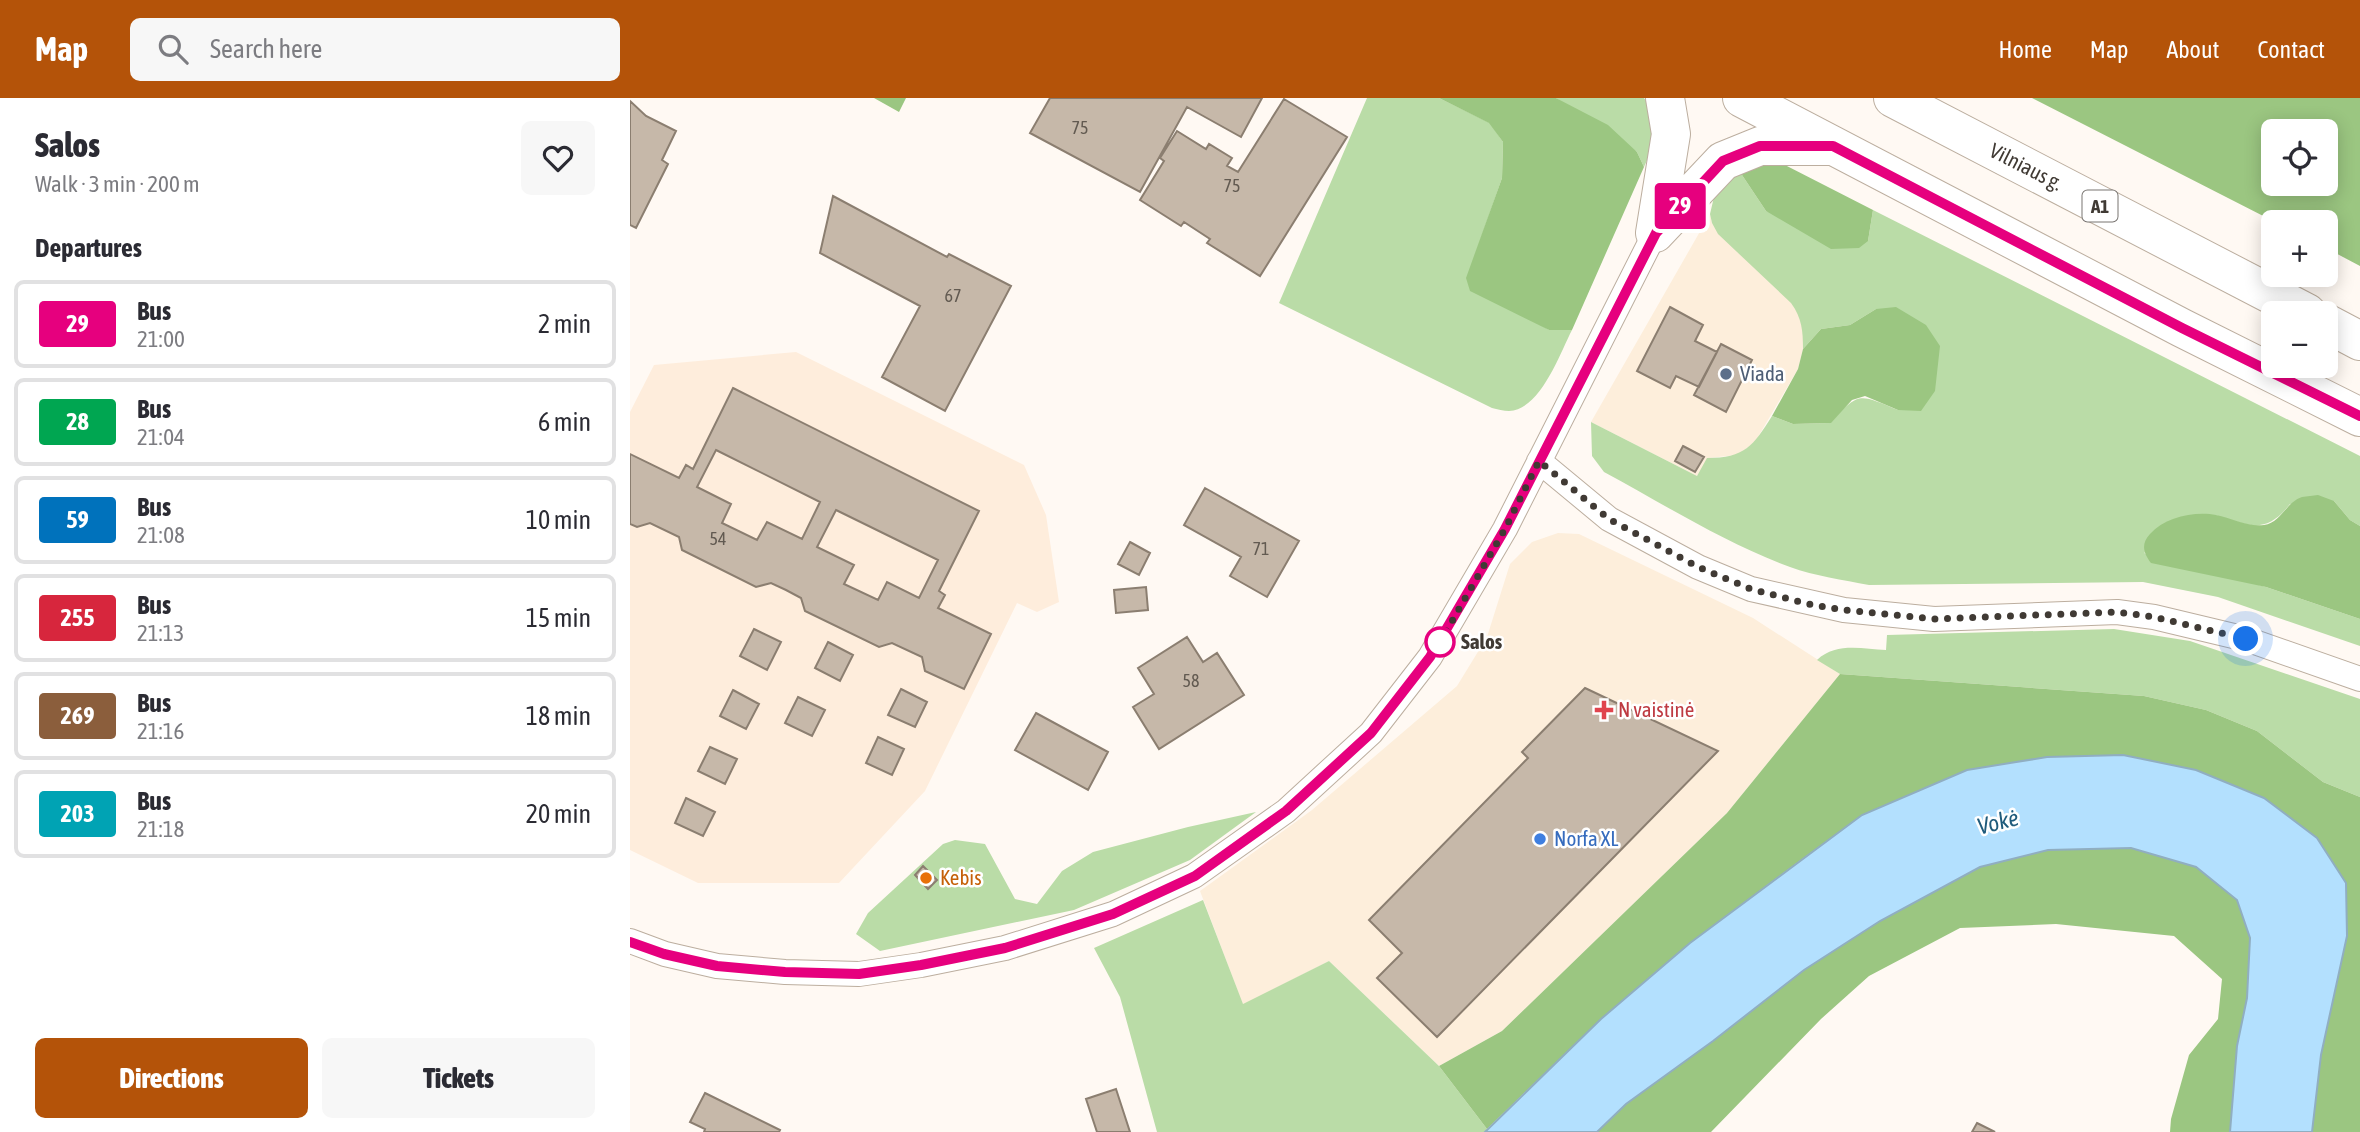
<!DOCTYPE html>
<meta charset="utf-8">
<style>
body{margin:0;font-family:"Asap Condensed",sans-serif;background:#f7f7f7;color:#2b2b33;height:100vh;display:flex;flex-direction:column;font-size:26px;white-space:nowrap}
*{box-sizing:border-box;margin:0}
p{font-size:23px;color:#7c7c81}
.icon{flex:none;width:38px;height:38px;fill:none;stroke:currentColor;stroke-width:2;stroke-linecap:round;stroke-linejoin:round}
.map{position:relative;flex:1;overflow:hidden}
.details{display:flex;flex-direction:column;background:#fff;width:630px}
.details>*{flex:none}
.badge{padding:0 14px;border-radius:5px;font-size:24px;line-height:46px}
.tools{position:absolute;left:1631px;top:21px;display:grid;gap:14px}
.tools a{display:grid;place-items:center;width:77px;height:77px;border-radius:10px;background:#fff;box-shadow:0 4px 18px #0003;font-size:35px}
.you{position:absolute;width:35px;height:35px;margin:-18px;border:5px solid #fff;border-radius:50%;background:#1a73e8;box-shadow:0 0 0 10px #1a73e833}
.map>.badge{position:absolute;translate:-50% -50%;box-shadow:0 0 0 4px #fff}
h2{padding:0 35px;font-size:26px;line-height:63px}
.round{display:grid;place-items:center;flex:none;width:74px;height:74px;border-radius:10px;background:#f7f7f7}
.headline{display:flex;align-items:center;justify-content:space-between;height:119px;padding:0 35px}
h1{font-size:33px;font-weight:800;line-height:52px}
.primary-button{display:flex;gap:14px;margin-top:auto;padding:14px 35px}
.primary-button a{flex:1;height:80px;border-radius:10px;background:#b45309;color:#fff;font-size:28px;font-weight:800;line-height:80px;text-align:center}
.primary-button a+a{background:#f7f7f7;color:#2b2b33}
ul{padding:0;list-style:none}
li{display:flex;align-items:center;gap:21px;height:88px;margin:0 14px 10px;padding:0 21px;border:4px solid #e1e1e2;border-radius:10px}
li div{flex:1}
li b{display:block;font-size:26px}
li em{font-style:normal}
li .badge{min-width:77px;font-weight:700;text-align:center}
header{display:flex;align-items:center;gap:42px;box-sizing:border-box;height:98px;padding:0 35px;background:#b45309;color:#fff}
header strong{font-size:33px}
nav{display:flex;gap:38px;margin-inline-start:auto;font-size:24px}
.search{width:490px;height:63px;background:#f7f7f7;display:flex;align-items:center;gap:18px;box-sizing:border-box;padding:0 24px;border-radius:10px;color:#7c7c81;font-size:26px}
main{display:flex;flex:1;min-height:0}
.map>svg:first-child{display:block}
.commercial{fill:#fdeedb}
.built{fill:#feeddc}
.green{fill:#badca7}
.forest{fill:#9bc681;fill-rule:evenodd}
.water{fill:#b3e0fe;stroke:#90aec1;stroke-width:2}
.building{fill:#c6b8a9;stroke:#8b7e70;stroke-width:2;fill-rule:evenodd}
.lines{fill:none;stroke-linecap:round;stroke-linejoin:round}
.street-casing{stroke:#bcae9f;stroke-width:26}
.highway-casing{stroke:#bcae9f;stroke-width:40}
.street{stroke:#fff;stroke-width:24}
.highway{stroke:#fff;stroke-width:38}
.line-casing{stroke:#fff;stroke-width:16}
.line{stroke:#e6007e;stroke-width:10}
.walk{stroke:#403a34;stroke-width:7;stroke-dasharray:0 12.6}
.service-dot{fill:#5c6f8a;stroke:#fff;stroke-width:2.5}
.stop-dot{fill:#fff;stroke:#e6007e;stroke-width:3.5}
.health-dot{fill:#e0444e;stroke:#fff;stroke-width:2.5}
.shop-dot{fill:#3f7fe0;stroke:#fff;stroke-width:2.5}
.food-dot{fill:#e8710a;stroke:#fff;stroke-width:2.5}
.labels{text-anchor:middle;stroke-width:5;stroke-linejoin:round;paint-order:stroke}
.number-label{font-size:18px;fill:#625a51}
.shield{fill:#fff;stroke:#797571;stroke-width:2}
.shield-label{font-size:19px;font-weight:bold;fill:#403a34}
.street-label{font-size:21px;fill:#403a34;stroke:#fff}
.service-label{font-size:21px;fill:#4e5e75;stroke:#fff;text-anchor:start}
.stop-label{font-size:21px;font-weight:bold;fill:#403a34;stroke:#fff;text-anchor:start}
.health-label{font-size:21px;fill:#be3a42;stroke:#fff;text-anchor:start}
.shop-label{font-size:21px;fill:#366cbe;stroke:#fff;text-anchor:start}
.food-label{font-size:21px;fill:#c56008;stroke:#fff;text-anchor:start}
.water-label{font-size:23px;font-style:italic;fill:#205b7b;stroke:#fff}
</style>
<header>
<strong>Map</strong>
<div class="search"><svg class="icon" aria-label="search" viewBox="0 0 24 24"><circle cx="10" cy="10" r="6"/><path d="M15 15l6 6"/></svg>Search here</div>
<nav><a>Home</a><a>Map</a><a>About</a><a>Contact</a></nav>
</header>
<main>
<section class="details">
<div class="headline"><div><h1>Salos</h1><p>Walk · 3 min · 200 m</p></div><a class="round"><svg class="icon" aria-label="heart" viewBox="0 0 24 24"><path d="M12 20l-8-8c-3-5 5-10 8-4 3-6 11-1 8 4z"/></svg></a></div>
<h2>Departures</h2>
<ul>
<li><span class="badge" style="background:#e6007e;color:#fff">29</span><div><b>Bus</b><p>21:00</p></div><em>2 min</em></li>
<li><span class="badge" style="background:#00a651;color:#fff">28</span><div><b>Bus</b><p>21:04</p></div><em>6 min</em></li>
<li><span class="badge" style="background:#0072bc;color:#fff">59</span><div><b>Bus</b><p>21:08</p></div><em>10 min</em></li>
<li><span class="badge" style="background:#d7263d;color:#fff">255</span><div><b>Bus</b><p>21:13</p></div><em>15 min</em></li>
<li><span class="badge" style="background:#8b5e3c;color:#fff">269</span><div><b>Bus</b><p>21:16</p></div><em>18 min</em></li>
<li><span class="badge" style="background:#00a3b4;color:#fff">203</span><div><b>Bus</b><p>21:18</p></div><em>20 min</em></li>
</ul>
<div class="primary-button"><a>Directions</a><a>Tickets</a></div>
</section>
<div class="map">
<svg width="1730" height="1034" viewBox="0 0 1730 1034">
<rect width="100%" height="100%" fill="#fff9f3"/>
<path class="commercial" d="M 1080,116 L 1082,125 L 1161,204 L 1169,216 L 1173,232 L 1173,251 L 1168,271 L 1125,344 L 1108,357 L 1078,360 L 1067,378 L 961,324 Z
M 928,435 L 949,436 L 1123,520 L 1210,576 L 1097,715 L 872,933 L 809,968 L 699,863 L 613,907 L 570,793 L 682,712 L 827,588 L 857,539 L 880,466 L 902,444 Z"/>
<path class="built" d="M 166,254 L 394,367 L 416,417 L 429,504 L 407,514 L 387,505 L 295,693 L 209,785 L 68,785 L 0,752 L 0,314 L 24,267 Z"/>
<path class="green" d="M 737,0 L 809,0 L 860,25 L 873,44 L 872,80 L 837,180 L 919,232 L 942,232 C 929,257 911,311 879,313 C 874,313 867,311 862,310 L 649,205 Z
M 926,0 L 1014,0 L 1021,10 L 1022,51 L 1014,69 L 1007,54 Z
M 1108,71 L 1136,113 L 1238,143 L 1243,112 L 1730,358 L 1730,428 L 1720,422 L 1704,403 L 1660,406 C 1635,438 1619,427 1585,417 L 1514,455 L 1636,489 L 1730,521 L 1730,548 L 1588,499 L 1513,484 L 1239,487 C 1213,482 1185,478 1160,469 C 1095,445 1035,407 974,374 L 962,358 L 961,324 L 1067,378 L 1077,360 C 1115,360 1123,348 1142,318 L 1163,326 L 1200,325 C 1230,293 1228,296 1268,312 L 1246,211 L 1220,227 L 1191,231 L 1173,251 C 1173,233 1172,220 1161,205 L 1088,136 L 1082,125 L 1080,116 L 1084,99 Z
M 1484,531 L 1560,543 L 1730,601 L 1730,699 L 1693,684 L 1627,633 L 1576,612 L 1514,598 L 1210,576 L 1187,562 C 1206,544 1232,551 1256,552 L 1257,537 Z
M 626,714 L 560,762 L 444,812 L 250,853 L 226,836 L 238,815 L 313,746 L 325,742 L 355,746 L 385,801 L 407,806 L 432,773 L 463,754 L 558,729 Z
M 573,802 L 613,906 L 699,863 L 809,968 L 857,1031 L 855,1034 L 527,1034 L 490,899 L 464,850 Z"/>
<path class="forest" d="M 244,0 L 276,0 L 269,14 Z
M 809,0 L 926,0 L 978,27 L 1007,54 L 1014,69 L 942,232 L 919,232 L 840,193 L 836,180 L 872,80 L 873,44 L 859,25 Z
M 1402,0 L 1730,0 L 1730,168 L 1696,150 L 1696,124 L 1645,124 ZM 1643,33 L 1696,33 L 1696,86 L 1643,86 Z
M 1125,65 L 1153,66 L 1243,112 L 1238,143 L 1229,150 L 1201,151 L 1136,113 L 1108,71 Z
M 1266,209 L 1296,227 L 1310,248 L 1305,293 L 1291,313 L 1268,312 L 1235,298 L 1222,302 L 1201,325 L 1163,326 L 1142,318 L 1168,271 L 1173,251 L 1191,231 L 1220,227 L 1246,211 Z
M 1688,397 L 1704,403 L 1720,422 L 1730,428 L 1730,521 L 1636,489 L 1521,465 C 1513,454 1511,446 1520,436 C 1535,419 1565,413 1586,417 C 1602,420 1617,429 1634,427 C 1651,425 1656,404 1672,399 C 1677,398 1683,398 1688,397 Z
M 1210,576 L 1514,598 L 1576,612 L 1627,633 L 1693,684 L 1730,699 L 1730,1034 L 1682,1034 L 1691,957 L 1687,740 L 1634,700 L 1566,672 L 1493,657 L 1417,659 L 1337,672 L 1232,717 L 1164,767 L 1060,845 L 971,921 L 857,1031 L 809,968 L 872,933 L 1097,715 Z
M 1501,750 L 1566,769 L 1607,802 L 1620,840 L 1617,900 L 1607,948 L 1600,1034 L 1540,1034 L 1541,1021 L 1559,957 L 1588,921 L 1592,881 L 1544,838 L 1426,826 L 1330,830 L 1239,878 L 1191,921 L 1081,1034 L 967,1034 L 996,1006 L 1083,943 L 1174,872 L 1250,823 L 1350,769 L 1418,752 Z"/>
<path class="water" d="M 1493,657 L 1566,672 L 1634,700 L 1687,740 L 1716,785 L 1717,838 L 1691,957 L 1682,1034 L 1600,1034 L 1607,948 L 1617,900 L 1620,840 L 1607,802 L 1566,769 L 1501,750 L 1418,752 L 1350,769 L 1250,823 L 1174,872 L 1083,943 L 996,1006 L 967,1034 L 855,1034 L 971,921 L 1060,845 L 1232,717 L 1337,672 L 1417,659 Z"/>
<path class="building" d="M 420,0 L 632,0 L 611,39 L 557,9 L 510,94 L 400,35 Z
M 654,1 L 717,39 L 630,178 L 577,145 L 580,141 L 554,124 L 551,128 L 510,102 L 534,63 L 530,60 L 547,33 L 576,51 L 579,46 L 602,60 L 597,68 L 608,74 Z
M 0,3 L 16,18 L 46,33 L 32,62 L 38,66 L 6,130 L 0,127 Z
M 203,98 L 317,159 L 319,156 L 381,188 L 315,313 L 252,279 L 290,208 L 190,155 Z
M 1040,209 L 1073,227 L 1065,243 L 1087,254 L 1069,289 L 1046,278 L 1040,290 L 1007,273 Z
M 1091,246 L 1122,262 L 1096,314 L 1064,297 Z
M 103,290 L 349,413 L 309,493 L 315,497 L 308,510 L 361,536 L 334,591 L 295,573 L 292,559 L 262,545 L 249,549 L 175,513 L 171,500 L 156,492 L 141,485 L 126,489 L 52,452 L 49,439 L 20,425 L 7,429 L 0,426 L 0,356 L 49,380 L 56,367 L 63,371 ZM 86,352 L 190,404 L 172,441 L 137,424 L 127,442 L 92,425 L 101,406 L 67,389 ZM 206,412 L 308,462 L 289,500 L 257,484 L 248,502 L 214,486 L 224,467 L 187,449 Z
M 1053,348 L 1074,359 L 1065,374 L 1045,363 Z
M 575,390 L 669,443 L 637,499 L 600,478 L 611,459 L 554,427 Z
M 500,444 L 520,455 L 509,477 L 488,466 Z
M 516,489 L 518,512 L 486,515 L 484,492 Z
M 124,531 L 151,544 L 137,572 L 110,558 Z
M 557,539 L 573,564 L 587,555 L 614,597 L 529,651 L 503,609 L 524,596 L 508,570 Z
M 198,544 L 223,557 L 210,583 L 185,570 Z
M 955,590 L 1088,653 L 807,939 L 747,880 L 772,855 L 739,822 L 898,660 L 892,654 Z
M 271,591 L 297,604 L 285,629 L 258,617 Z
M 103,592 L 129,606 L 116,631 L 90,618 Z
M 168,599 L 195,612 L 182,638 L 155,625 Z
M 406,615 L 478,654 L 458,692 L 385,652 Z
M 248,639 L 274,651 L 262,677 L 236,665 Z
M 80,649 L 107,661 L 95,686 L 68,673 Z
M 56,700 L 85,714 L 73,738 L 45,725 Z
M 293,768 L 307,782 L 298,791 L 285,777 Z
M 486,991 L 500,1034 L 467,1034 L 456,1001 Z
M 75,995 L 150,1032 L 149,1034 L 74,1034 L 75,1031 L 60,1024 Z
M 1347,1025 L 1365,1034 L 1342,1034 Z"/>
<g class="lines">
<g class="street-casing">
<path id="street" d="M 909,363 L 979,421 L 1068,469 L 1121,491 L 1214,512 L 1304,521 L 1487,514 L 1524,519 L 1616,541 L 1730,581
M 0,843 L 35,856 L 87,868 L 155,874 L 229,876 L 291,867 L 375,850 L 483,816 L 564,778 L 656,713 L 741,635 L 800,559 L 875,431 L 1025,135"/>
</g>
<g class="highway-casing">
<path id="highway" d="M 1112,0 L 1552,230 L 1730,319
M 1263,0 L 1677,215
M 1025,135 L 1093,63 L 1130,48 L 1200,48
M 1025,135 L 1041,36 L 1035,0
M 1696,225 L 1730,243"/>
</g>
<use href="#street" class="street"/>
<use href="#highway" class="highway"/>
</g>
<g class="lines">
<g class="line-casing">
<path id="line" d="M 0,844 L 34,856 L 87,868 L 155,874 L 229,876 L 291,867 L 375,850 L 483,816 L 565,778 L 656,713 L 741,635 L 800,559 L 875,431 L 1026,135 L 1093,63 L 1130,48 L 1203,48 L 1552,230 L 1730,318"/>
</g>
<use href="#line" class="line"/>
<path class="walk" d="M 810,544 L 875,431 L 909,363 L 979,421 L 1068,469 L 1121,491 L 1178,506 L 1214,512 L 1304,521 L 1487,514 L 1524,519 L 1616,541"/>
</g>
<circle class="service-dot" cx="1096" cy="276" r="7"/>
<circle class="stop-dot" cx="810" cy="544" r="14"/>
<path class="health-dot" d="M970.5 601.5h7v7h7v7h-7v7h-7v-7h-7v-7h7z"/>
<circle class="shop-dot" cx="910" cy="741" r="7"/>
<circle class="food-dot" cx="296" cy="780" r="7"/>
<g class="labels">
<g class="number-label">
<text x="450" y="36">75</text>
<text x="602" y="94">75</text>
<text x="323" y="204">67</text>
<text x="88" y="447">54</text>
<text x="631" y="457">71</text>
<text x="561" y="589">58</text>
</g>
<rect class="shield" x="1452.5" y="92.5" width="35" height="31" rx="5"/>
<g class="shield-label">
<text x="1470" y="115">A1</text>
</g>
<g class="street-label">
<text transform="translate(1396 69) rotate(27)" y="7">Vilniaus g.</text>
</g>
<g class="service-label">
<text x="1110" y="283">Viada</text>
</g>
<g class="stop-label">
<text x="831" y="551">Salos</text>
</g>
<g class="health-label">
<text x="988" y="619">N vaistinė</text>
</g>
<g class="shop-label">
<text x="924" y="748">Norfa XL</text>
</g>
<g class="food-label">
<text x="310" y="787">Kebis</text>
</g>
<g class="water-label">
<text transform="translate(1368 724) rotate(-14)" y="8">Vokė</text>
</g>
</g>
</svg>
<div class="tools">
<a><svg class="icon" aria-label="locate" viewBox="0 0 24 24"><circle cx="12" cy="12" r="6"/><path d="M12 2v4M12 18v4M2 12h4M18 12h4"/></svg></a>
<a>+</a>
<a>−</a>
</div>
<div class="you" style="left:1616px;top:541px"></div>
<b class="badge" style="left:1050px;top:108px;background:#e6007e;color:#fff">29</b>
</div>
</main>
